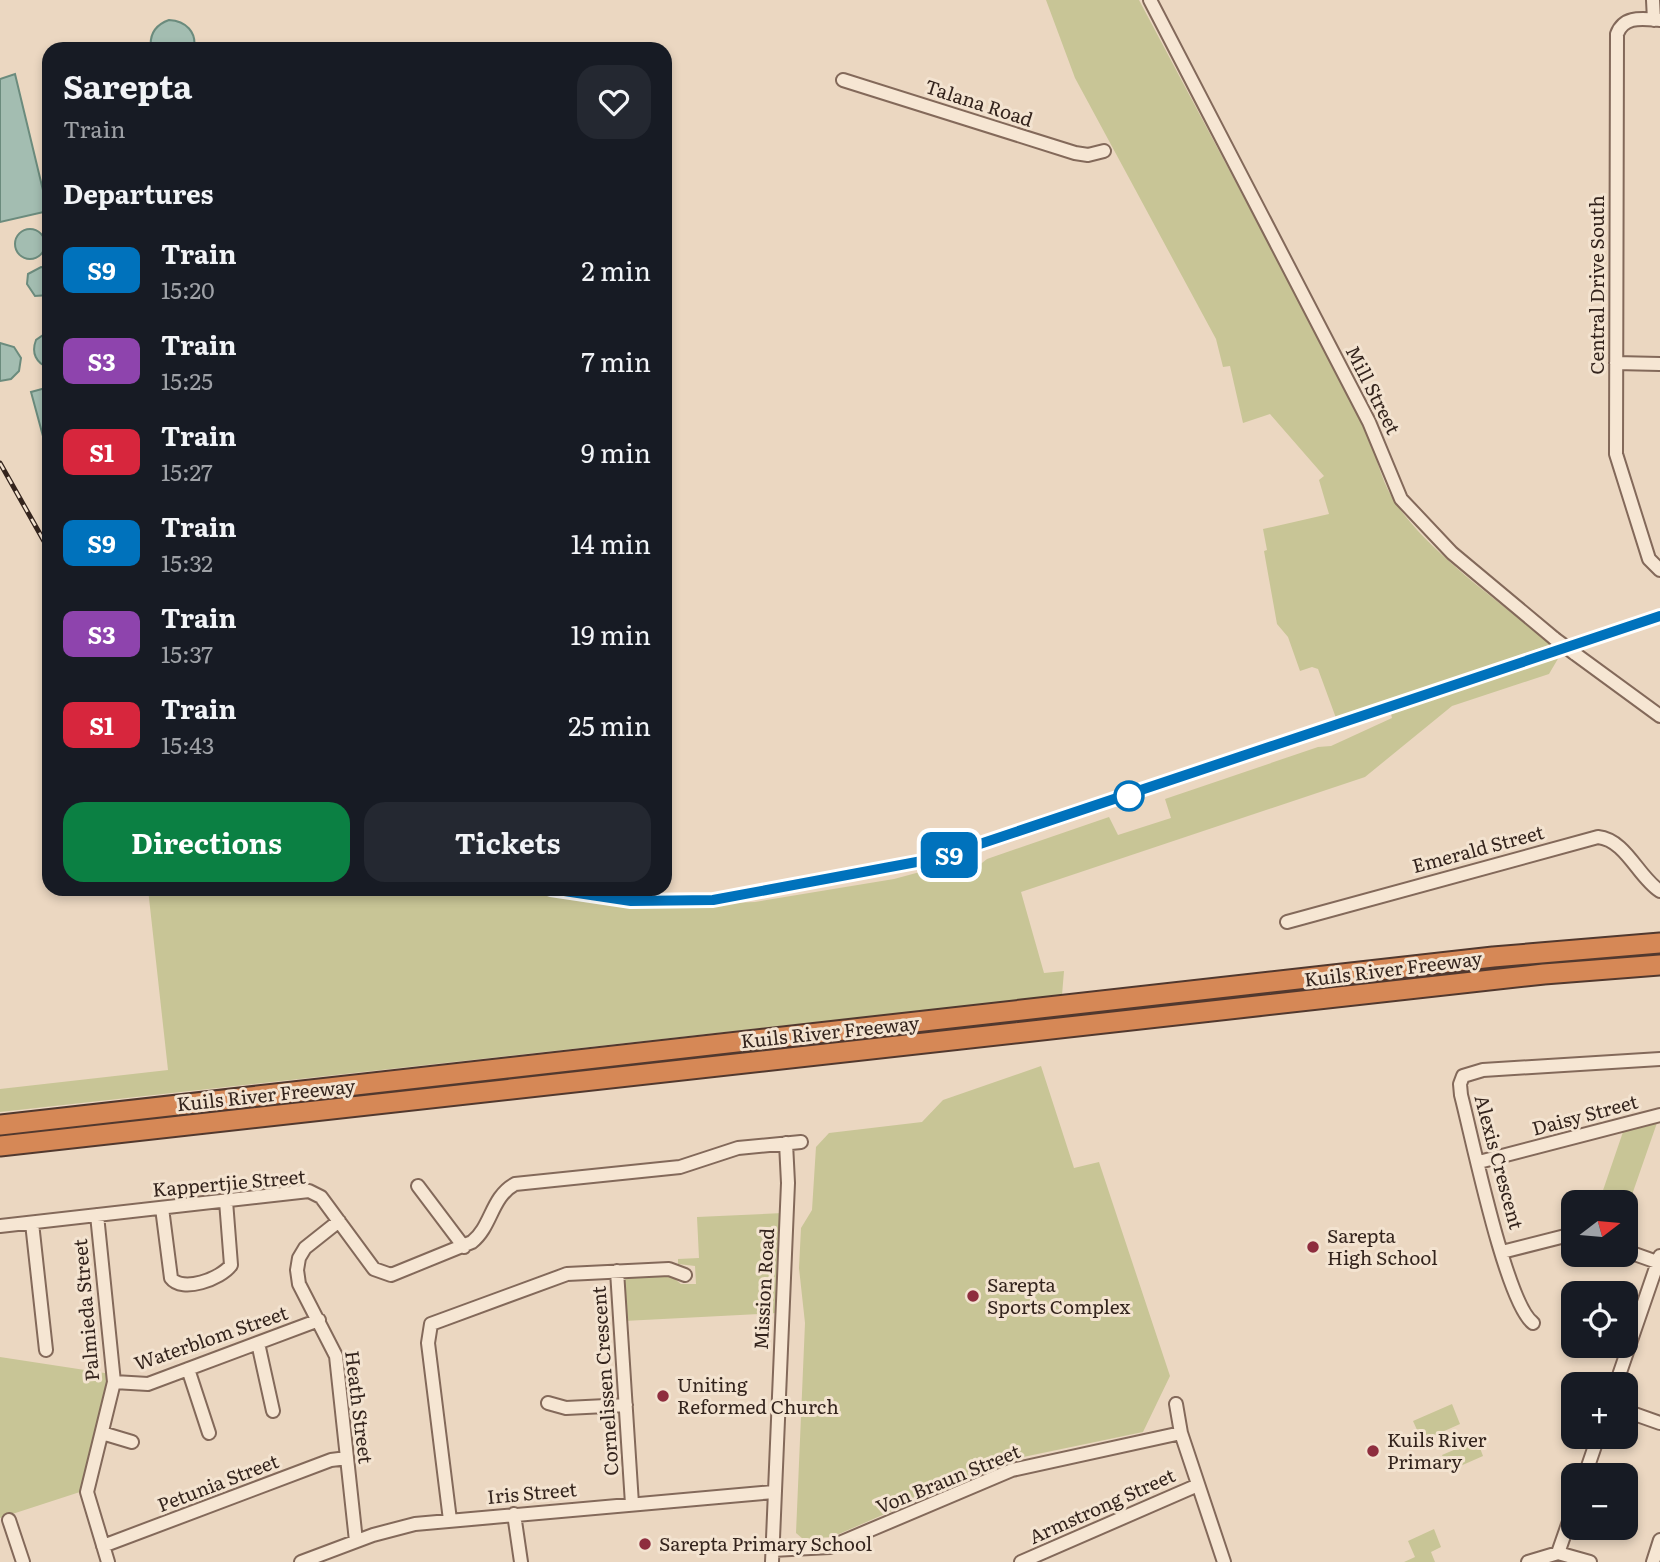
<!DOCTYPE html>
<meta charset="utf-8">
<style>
body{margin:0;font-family:Literata,serif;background:#242831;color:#f1f3f6;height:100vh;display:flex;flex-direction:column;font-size:26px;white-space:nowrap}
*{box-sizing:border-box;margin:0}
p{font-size:23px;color:#9ea1a6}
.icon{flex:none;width:38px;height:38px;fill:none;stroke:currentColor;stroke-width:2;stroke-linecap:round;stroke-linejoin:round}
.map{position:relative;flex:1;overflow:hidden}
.sheet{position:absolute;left:42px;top:42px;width:630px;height:854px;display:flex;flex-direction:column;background:#171b24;border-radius:21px;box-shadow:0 4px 10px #0003}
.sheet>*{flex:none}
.badge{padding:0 14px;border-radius:10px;font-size:24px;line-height:46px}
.needle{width:46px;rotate:74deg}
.fabs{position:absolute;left:1561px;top:1190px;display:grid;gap:14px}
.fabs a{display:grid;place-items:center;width:77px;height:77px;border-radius:14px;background:#171b24;box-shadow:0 4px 10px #0003;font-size:35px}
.map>.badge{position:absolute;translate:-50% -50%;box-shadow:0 0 0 4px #fff}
h2{padding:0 21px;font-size:26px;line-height:63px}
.round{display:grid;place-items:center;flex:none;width:74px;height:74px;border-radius:21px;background:#242831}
.head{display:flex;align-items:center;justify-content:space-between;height:119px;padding:0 21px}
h1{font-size:33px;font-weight:700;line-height:52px}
.cta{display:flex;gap:14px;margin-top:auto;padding:14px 21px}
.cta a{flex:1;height:80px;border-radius:21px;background:#0b8043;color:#fff;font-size:28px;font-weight:700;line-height:80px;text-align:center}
.cta a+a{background:#242831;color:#f1f3f6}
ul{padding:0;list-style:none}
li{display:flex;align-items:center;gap:21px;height:91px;padding:0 21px}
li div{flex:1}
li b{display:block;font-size:26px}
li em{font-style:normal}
li .badge{min-width:77px;font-weight:700;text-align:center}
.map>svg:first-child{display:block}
.green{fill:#c8c596}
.water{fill:#a3bdb1;stroke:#6b8b7d;stroke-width:2}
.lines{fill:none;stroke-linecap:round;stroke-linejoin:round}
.minor-casing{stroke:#83695a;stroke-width:16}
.highway-casing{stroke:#51382e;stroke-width:23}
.minor{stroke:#f6e6d3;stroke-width:12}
.highway{stroke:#d68856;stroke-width:19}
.rail-casing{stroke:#34241d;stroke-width:5}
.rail{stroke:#f3e3d0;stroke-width:2.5;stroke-dasharray:8;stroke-linecap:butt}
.minor-bridge-casing{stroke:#83695a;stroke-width:16;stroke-linecap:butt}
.minor-bridge{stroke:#f6e6d3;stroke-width:12}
.line-casing{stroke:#fff;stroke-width:16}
.line{stroke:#0072bc;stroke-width:10}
.stop-dot{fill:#fff;stroke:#0072bc;stroke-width:3.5}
.poi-dot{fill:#8e2d3e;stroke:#f3e3d0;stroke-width:2.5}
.labels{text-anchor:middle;stroke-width:6;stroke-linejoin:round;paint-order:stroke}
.street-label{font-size:19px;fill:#34241d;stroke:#f3e3d0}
.poi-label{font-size:19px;fill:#34241d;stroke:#f3e3d0;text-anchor:start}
</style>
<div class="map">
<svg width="1660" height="1562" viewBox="0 0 1660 1562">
<rect width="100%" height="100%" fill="#ebd7c1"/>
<path class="green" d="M 1046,0 L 1139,0 L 1366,428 C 1375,451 1380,478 1393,499 C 1425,550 1504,606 1552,644 L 1336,718 L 1318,669 L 1312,667 L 1300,671 L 1288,637 L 1277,624 L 1264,551 L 1267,550 L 1263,529 L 1329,514 L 1319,480 L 1324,476 L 1270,414 L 1243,423 L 1230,366 L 1223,367 L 1216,339 L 1075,78 Z
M 1556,653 L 1559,657 L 1549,674 L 1452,706 L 1365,777 L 1021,892 L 1044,973 L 1064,971 L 1062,995 L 0,1112 L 0,1089 L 168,1070 L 148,889 L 533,889 L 599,900 L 685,905 L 755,902 L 894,879 L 957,862 L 978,866 L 987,859 L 1109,817 L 1118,835 L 1171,818 L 1165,799 L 1318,747 L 1331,746 L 1392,718 L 1390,710 Z
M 1041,1066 L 1074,1168 L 1099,1162 L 1170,1376 L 1143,1432 L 1009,1460 L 832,1537 L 803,1539 L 796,1533 L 805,1323 L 799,1268 L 801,1228 L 812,1210 L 816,1147 L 829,1133 L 922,1122 L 943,1100 Z
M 1658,1120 L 1626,1212 L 1626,1202 L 1599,1202 L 1624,1129 Z
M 783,1213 L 777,1313 L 624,1321 L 623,1282 L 627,1277 L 667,1273 L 681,1284 L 696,1284 L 695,1266 L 678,1264 L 678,1259 L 699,1258 L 697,1217 Z
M 0,1357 L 111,1374 L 83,1491 L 0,1518 Z
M 1452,1404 L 1460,1424 L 1422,1441 L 1413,1421 Z
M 1477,1440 L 1483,1456 L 1449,1471 L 1442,1455 Z
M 1434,1529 L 1441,1547 L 1431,1552 L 1435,1562 L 1404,1562 L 1415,1557 L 1408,1541 Z"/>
<path class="water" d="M 169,20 C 186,21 197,32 194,49 L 151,49 C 149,34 155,25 169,20 Z
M 15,74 L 48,211 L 0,222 L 0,79 Z
M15 244a15 15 0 1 1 30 0a15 15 0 1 1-30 0Z
M 41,267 L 49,269 L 49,295 L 35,296 L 27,284 L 28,274 Z
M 49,331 L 49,368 C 36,363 31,353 36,340 Z
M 0,343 L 14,347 L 21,358 L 19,371 L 11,379 L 0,381 Z
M 49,387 L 49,451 L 47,451 L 31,392 Z"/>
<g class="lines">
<g class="minor-casing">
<path id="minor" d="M 1150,0 L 1369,422 L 1401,499 L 1452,553 L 1555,639
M 1653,0 L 1654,20
M 1660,20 C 1643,19 1624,15 1617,34 L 1616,454 L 1649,559 L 1660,570
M 843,80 L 1075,153 L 1088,155 L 1104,151
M 1616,363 L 1660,364
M 1574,653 L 1660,716
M 1287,922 L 1598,837 C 1626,840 1638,877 1660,891
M 1479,1162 L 1660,1115
M 418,1186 L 464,1247
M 162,1208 L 171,1278 C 182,1293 221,1279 231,1265 L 226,1201
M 97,1215 L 114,1382 L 87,1492 L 108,1562
M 339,1221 L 305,1248 L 299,1258 L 297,1270 L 299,1284 L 336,1356 L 356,1541
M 32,1223 L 46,1350
M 0,1226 L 309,1191 L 321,1197 L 374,1269 L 391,1275 L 472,1242 C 492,1226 491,1197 515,1184 L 680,1167 L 738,1148 L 801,1142
M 1626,1251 L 1660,1263
M 1502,1252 L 1573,1234
M 617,1271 L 632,1504
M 1533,1323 C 1506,1303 1472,1137 1461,1095 L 1460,1084 L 1463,1076 L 1483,1070 L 1660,1059
M 258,1343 L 273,1411
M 188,1369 L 209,1433
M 114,1382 L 148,1384 L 319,1320
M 1616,1384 L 1660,1256
M 548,1403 L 566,1408 L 626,1405
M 1176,1404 L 1181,1433 L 1224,1562
M 1626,1411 L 1660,1423
M 102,1433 L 132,1442
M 1585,1475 L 1598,1437
M 514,1514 L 521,1562
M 9,1520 L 23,1562
M 450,1520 L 428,1343 L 431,1324 L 567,1274 L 669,1269 L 685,1275
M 103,1546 L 331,1460 L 347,1458
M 772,1550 L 830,1547 L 1012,1470 L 1181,1433
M 1558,1553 L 1573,1510
M 301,1562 L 373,1535 L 415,1524 L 774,1492
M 772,1562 L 788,1183 L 786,1143
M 1021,1562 L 1198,1485
M 1528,1562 L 1558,1553 L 1590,1562
M 1653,1562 L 1660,1540"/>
</g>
<g class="highway-casing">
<path id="highway" d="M 0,1125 L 1493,957 L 1660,943
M 0,1146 L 1544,974 L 1660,965"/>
</g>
<use href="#minor" class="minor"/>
<use href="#highway" class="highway"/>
<g class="rail-casing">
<path id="rail" d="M 0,463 L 49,550
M 551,889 L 631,900 L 713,900 L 938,858 L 1660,616"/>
</g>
<use href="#rail" class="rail"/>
<g class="minor-bridge-casing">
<path id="minor-bridge" d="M 1555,639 L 1574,653"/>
</g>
<use href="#minor-bridge" class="minor-bridge"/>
</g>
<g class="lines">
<g class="line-casing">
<path id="line" d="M 551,889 L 631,901 L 713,900 L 938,858 L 1660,616"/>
</g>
<use href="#line" class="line"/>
</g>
<circle class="stop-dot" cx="1129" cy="796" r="14"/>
<g class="poi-dot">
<circle cx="1313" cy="1247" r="7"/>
<circle cx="973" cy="1296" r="7"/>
<circle cx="663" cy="1396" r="7"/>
<circle cx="1373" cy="1451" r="7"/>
<circle cx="645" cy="1544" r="7"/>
</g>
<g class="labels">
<g class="street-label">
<text transform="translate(979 103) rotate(18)" y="7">Talana Road</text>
<text transform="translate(1597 285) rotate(-90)" y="7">Central Drive South</text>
<text transform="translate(1373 390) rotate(63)" y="7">Mill Street</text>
<text transform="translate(1478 849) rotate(-15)" y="7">Emerald Street</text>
<text transform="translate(1393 969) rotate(-7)" y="7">Kuils River Freeway</text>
<text transform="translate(830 1032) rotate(-6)" y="7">Kuils River Freeway</text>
<text transform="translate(266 1095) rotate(-6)" y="7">Kuils River Freeway</text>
<text transform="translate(1585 1115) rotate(-15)" y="7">Daisy Street</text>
<text transform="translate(1499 1162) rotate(75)" y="7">Alexis Crescent</text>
<text transform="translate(229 1183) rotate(-5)" y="7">Kappertjie Street</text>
<text transform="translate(764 1289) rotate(-87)" y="7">Mission Road</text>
<text transform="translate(86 1310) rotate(-95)" y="7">Palmieda Street</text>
<text transform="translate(211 1338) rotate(-19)" y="7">Waterblom Street</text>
<text transform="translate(605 1381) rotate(-94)" y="7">Cornelissen Crescent</text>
<text transform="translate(359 1407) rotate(83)" y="7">Heath Street</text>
<text transform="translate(948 1479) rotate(-22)" y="7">Von Braun Street</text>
<text transform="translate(218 1483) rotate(-21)" y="7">Petunia Street</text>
<text transform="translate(532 1493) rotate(-5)" y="7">Iris Street</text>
<text transform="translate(1102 1506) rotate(-24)" y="7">Armstrong Street</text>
</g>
<g class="poi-label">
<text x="1327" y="1243">Sarepta<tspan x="1327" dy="22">High School</tspan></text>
<text x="987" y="1292">Sarepta<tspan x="987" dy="22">Sports Complex</tspan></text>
<text x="677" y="1392">Uniting<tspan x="677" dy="22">Reformed Church</tspan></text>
<text x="1387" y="1447">Kuils River<tspan x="1387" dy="22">Primary</tspan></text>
<text x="659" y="1551">Sarepta Primary School</text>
</g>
</g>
</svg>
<div class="fabs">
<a><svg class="needle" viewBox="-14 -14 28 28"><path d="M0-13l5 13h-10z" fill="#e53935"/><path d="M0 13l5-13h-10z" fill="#9ea1a6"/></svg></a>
<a><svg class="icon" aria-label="locate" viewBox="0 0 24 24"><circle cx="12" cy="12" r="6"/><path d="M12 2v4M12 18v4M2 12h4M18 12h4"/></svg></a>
<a>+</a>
<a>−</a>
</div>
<b class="badge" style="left:949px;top:855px;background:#0072bc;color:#fff">S9</b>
<section class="sheet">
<div class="head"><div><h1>Sarepta</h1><p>Train</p></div><a class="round"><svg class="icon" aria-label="heart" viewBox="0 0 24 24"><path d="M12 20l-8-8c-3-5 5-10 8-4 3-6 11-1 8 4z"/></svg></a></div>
<h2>Departures</h2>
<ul>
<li><span class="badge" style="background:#0072bc;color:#fff">S9</span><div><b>Train</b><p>15:20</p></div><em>2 min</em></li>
<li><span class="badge" style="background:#8e44ad;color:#fff">S3</span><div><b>Train</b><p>15:25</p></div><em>7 min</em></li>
<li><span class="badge" style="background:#d7263d;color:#fff">S1</span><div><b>Train</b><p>15:27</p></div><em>9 min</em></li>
<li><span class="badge" style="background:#0072bc;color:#fff">S9</span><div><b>Train</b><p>15:32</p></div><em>14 min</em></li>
<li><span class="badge" style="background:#8e44ad;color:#fff">S3</span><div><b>Train</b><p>15:37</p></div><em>19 min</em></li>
<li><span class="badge" style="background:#d7263d;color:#fff">S1</span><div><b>Train</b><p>15:43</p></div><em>25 min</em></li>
</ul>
<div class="cta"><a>Directions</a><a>Tickets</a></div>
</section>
</div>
